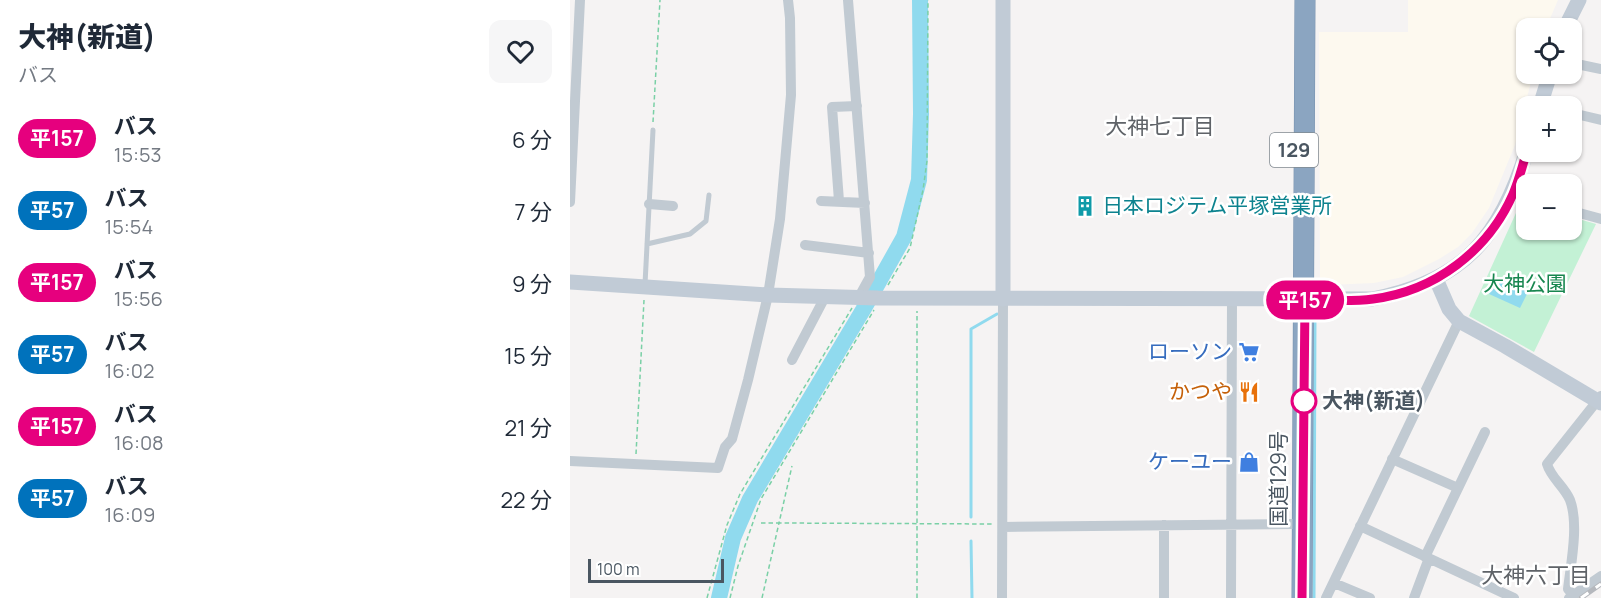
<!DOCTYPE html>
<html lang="ja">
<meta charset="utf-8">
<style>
body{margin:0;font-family:Manrope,"Noto Sans JP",sans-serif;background:#f6f6f7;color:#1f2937;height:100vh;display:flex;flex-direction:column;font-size:22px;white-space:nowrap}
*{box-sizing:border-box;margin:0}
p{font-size:20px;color:#747a83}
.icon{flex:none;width:33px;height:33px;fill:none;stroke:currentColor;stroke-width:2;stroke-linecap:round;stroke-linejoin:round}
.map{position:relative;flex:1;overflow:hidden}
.sheet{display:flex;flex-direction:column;background:#fff;width:570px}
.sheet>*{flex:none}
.badge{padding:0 12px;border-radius:20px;font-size:21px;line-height:39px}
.tools{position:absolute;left:946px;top:18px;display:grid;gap:12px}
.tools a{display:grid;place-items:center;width:66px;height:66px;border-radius:12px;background:#fff;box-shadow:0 2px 4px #0004;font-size:30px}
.scale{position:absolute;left:18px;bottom:15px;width:136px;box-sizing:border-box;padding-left:6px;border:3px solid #4a5661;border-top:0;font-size:16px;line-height:21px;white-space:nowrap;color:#4a5661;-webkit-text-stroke:4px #fff;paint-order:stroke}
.map>.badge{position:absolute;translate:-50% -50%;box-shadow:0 0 0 3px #fff}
.round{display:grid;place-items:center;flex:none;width:63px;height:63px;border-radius:12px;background:#f6f6f7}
.overview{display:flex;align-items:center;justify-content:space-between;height:102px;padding:0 18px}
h1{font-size:28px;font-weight:800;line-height:45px}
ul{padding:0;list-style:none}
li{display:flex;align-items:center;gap:18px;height:72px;padding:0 18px}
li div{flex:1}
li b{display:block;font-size:22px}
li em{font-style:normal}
li .badge{min-width:66px;font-weight:700;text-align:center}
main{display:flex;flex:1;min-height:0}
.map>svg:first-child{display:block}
.commercial{fill:#fdf9ef}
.green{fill:#c3f1d5}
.water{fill:#90daee}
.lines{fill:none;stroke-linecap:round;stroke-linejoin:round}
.stream{stroke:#90daee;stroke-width:3}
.river{stroke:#90daee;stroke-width:16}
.highway-casing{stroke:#7690ad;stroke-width:21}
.path{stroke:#7ad0a6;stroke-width:1.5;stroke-dasharray:4.5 3;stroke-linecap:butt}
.lane{stroke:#c1cad2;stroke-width:5}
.street{stroke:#c1cad2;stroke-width:10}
.secondary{stroke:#c1cbd6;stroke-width:15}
.highway{stroke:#8ba5c1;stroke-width:20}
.rail-casing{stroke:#b5b8bd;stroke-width:5}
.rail{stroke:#fff;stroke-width:3;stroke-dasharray:9;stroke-linecap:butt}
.line-casing{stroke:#fff;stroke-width:14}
.line{stroke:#e6007e;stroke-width:9}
.stop-dot{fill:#fff;stroke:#e6007e;stroke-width:3}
.labels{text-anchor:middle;stroke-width:5;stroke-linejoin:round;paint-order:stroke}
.shield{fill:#fff;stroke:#808990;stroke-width:1.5}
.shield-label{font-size:20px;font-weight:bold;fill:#4a5661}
.culture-label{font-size:21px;fill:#0d838f;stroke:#fff;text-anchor:start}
.park-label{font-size:21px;fill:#17864f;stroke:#fff}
.shop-label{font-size:21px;fill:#366cbe;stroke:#fff;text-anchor:end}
.food-label{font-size:21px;fill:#c56008;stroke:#fff;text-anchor:end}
.stop-label{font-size:21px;font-weight:bold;fill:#4a5661;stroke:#fff;text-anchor:start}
.street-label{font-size:21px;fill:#4a5661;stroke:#fff}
.neighbourhood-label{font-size:22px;fill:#5f6368;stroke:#fff}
</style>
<main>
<section class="sheet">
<div class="overview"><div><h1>大神(新道)</h1><p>バス</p></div><a class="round"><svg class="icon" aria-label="heart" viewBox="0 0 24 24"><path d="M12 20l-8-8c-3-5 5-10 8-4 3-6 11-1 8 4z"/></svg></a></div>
<ul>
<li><span class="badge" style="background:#e6007e;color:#fff">平157</span><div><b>バス</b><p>15:53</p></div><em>6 分</em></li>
<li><span class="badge" style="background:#0072bc;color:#fff">平57</span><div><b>バス</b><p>15:54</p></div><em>7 分</em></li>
<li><span class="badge" style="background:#e6007e;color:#fff">平157</span><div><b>バス</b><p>15:56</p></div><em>9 分</em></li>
<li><span class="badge" style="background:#0072bc;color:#fff">平57</span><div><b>バス</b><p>16:02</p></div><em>15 分</em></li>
<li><span class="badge" style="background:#e6007e;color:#fff">平157</span><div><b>バス</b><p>16:08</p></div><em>21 分</em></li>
<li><span class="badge" style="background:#0072bc;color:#fff">平57</span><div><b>バス</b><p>16:09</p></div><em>22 分</em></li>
</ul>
</section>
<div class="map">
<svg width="1031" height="598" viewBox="0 0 1031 598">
<rect width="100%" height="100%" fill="#f5f3f3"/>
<path class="commercial" d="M 838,0 L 988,0 L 976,28 L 957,28 L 957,74 L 963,74 L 945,145 L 919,208 L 902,233 L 888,247 L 869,259 L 833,277 L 804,283 L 758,285 L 750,279 L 749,32 L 838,32 Z"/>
<path class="green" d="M 951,202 L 957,204 L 957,230 L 1002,230 L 1002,217 L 1026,224 L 964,352 L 899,316 Z"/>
<path class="water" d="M 927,278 L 958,292 L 950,308 L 919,294 Z"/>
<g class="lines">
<path class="stream" d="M 401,517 L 401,329 L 427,314
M 401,541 L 402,598
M 744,598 L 745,314"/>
<path class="river" d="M 149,598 L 163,538 L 180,499 L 293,310 L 334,237 L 349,180 L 351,114 L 350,0"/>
<g class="highway-casing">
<path id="highway" d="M 732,598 L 735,0"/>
</g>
<path class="path" d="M 83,122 L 90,0
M 318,285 L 340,248 L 353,190 L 357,161 L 358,0
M 66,454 L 74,300
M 191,523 L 209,523 L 222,466
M 137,598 L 157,525 L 170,494 L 282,308
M 160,598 L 168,566 L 191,499 L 304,310
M 192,598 L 209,523 L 423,524
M 347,598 L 347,311"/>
<path class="lane" d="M 77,244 L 120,234 L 136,221 L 139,195
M 75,284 L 83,130"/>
<path class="street" d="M 278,0 L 300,277 L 289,297
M 1002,63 L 1031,69
M 1002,113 L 1031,120
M 943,194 L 957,198
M 251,201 L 295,203
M 269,201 L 262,107 L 287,106
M 0,202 L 10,0
M 79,204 L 103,206
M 1002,211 L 1031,219
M 235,245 L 299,253
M 222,360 L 255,297
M 822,459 L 888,488
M 0,461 L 148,468 L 155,447 L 162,439 L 178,380 L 198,295 L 210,219 L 221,95 L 220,18 L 218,0
M 594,525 L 594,598
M 790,526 L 944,598
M 433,527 L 723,524
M 855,557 L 915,432
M 764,583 L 800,598
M 1003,595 L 998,589 C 1001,563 1009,524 1000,500 C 994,486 981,478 977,464 L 1031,396
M 432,598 L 433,299
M 661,598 L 662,299
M 756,598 L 889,321
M 844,598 L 859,558
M 999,598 L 1031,576"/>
<path class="secondary" d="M 433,0 L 433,299
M 995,28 L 1009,0
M 970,106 L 980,74
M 866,279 L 879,309 L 889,321 L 935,346 L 1031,403
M 0,282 L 198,295 L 308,298 L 802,299 C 893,282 931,237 957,150"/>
<use href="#highway" class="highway"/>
<g class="rail-casing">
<path id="rail" d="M 1011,598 L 1031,584"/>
</g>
<use href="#rail" class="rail"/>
</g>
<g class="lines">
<g class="line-casing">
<path id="line" d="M 732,598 L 735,300 C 757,300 781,302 803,299 C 865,291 918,251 943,194 C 949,180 953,165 957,150"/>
</g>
<use href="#line" class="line"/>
</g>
<defs>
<g id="building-bare" transform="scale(1.62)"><path d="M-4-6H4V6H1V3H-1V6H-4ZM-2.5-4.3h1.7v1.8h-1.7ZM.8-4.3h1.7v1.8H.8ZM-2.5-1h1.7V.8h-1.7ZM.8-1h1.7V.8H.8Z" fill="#0f9aa8" stroke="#fff" stroke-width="2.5" paint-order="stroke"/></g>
<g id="supermarket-bare" transform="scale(1.62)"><path d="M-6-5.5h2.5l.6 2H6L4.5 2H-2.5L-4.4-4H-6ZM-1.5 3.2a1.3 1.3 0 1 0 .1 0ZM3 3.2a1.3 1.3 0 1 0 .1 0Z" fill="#3f7fe0" stroke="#fff" stroke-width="2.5" paint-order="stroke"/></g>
<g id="restaurant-bare" transform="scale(1.62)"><path d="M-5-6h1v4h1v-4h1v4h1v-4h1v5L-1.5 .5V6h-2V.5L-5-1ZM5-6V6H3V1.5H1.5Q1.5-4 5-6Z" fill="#e8710a" stroke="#fff" stroke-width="2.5" paint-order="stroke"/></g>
<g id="shop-bare" transform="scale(1.62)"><path d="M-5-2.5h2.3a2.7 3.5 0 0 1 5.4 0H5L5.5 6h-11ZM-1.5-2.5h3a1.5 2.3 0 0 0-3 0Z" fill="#3f7fe0" stroke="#fff" stroke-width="2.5" paint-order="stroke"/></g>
</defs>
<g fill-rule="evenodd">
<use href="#building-bare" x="515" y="206"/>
<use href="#supermarket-bare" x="679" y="352"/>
<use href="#restaurant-bare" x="679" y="392"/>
<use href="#shop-bare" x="679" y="462"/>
</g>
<circle class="stop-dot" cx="734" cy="401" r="12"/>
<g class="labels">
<rect class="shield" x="700" y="133" width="48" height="34" rx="4.5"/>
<g class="shield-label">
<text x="724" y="157">129</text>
</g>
<g class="culture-label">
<text x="532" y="213">日本ロジテム平塚営業所</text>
</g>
<g class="park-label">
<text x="955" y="291">大神公園</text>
</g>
<g class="shop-label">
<text x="662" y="359">ローソン</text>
<text x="662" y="469">ケーユー</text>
</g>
<g class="food-label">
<text x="662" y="399">かつや</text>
</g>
<g class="stop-label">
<text x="752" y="408">大神(新道)</text>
</g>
<g class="street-label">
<text transform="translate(709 479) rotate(-90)" y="7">国道129号</text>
</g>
<g class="neighbourhood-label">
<text x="590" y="134">大神七丁目</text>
<text x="966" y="583">大神六丁目</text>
</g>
</g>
</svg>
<div class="tools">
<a><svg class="icon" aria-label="locate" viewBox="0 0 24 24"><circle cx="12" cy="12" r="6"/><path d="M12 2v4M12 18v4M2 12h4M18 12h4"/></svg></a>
<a>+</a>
<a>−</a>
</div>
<div class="scale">100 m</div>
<b class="badge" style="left:735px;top:300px;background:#e6007e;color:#fff">平157</b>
</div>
</main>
